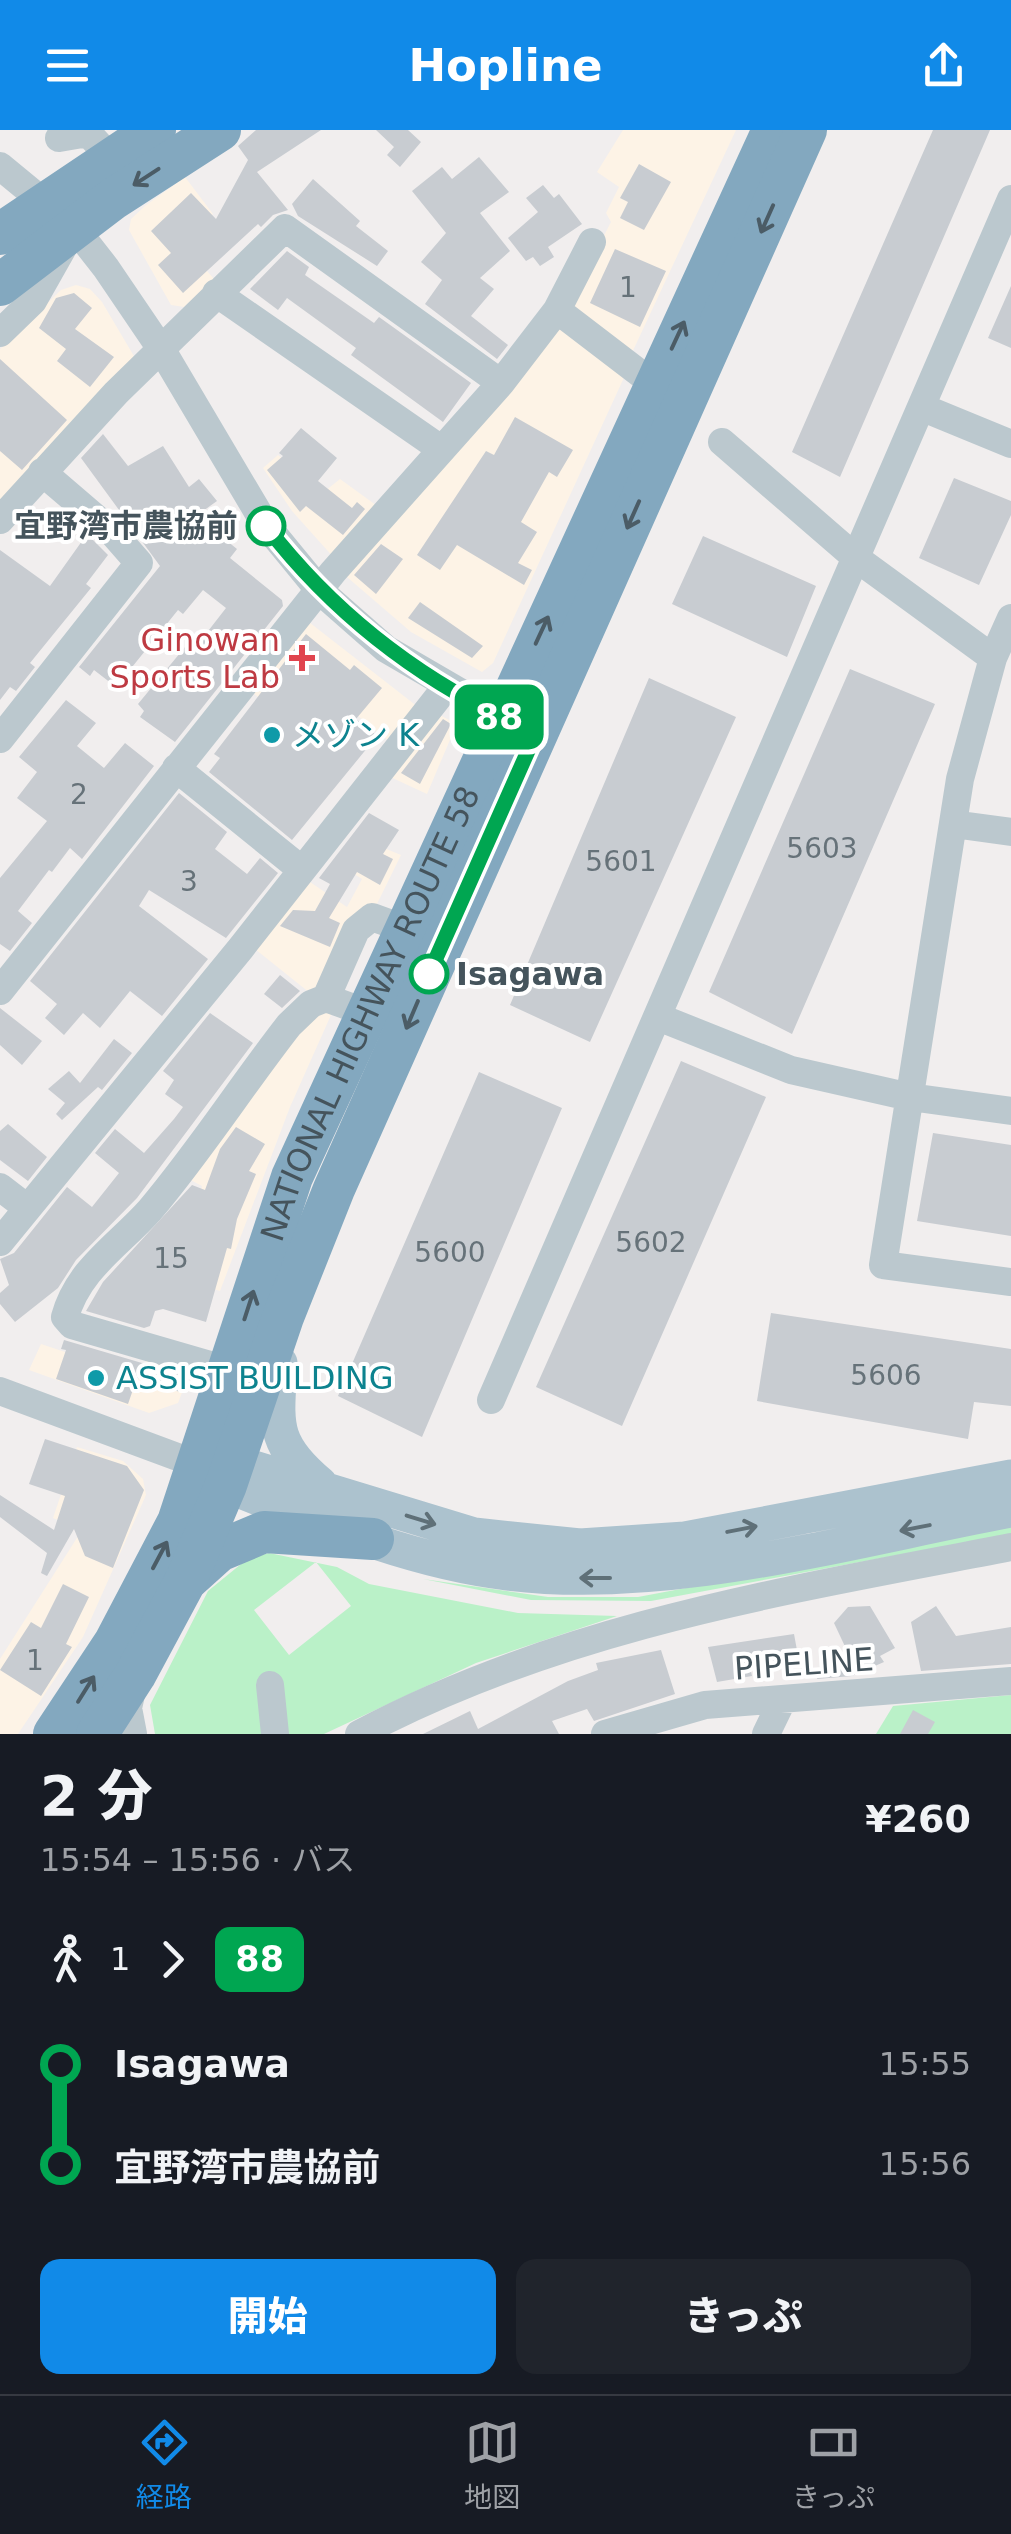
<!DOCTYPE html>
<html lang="ja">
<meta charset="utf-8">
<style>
body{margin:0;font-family:"DejaVu Sans","Noto Sans JP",sans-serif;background:#20242c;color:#f1f3f6;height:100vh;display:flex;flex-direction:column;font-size:38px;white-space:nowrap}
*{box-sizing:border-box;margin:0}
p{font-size:32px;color:#9ea1a6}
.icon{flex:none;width:55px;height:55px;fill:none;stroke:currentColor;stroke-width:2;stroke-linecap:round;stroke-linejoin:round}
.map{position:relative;height:1604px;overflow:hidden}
.details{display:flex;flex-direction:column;background:#171b24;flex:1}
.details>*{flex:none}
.badge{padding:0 20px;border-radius:15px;font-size:35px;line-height:65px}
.map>.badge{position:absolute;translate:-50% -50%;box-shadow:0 0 0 5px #fff}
.legs{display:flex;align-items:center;gap:15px;height:110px;padding:0 40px;font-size:32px}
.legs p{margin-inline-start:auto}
.head{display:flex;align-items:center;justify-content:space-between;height:170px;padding:0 40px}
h1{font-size:55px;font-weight:800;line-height:75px}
.cta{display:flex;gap:20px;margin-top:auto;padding:20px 40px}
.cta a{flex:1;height:115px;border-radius:20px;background:#118ae8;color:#fff;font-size:40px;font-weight:800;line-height:115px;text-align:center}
.cta a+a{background:#20242c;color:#f1f3f6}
ul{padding:0 40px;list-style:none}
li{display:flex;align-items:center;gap:35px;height:100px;font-size:38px}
li i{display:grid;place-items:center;width:15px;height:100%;margin:0 12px;background:currentColor}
li i::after{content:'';width:25px;height:25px;margin:-12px;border:8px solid;border-radius:50%;background:#171b24}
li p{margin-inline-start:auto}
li:first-child i{background:linear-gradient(#0000 50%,currentColor 0)}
li:last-child i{background:linear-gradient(currentColor 50%,#0000 0)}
header{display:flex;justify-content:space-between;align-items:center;height:130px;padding:0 40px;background:#118ae8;color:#fff;font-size:45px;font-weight:800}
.dock{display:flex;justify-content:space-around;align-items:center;height:140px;border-top:2px solid #363941;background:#171b24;font-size:28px;color:#9ea1a6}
.dock a{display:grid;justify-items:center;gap:5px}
.dock .on{color:#118ae8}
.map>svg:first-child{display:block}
.commercial{fill:#fdf3e6}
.green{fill:#baf1c8;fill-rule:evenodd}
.building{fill:#c8ccd1}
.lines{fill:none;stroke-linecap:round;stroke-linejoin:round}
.minor{stroke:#bbc8ce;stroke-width:28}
.major{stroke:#acc2ce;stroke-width:35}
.highway{stroke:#83a8bf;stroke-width:42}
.oneway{stroke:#4b5c66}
.oneway2{stroke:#5f7078}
.line-1-casing{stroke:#fff;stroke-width:22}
.line-1{stroke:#00a651;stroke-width:15}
.stop-1-dot{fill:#fff;stroke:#00a651;stroke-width:5}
.health-dot{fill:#e0444e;stroke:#fff;stroke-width:4}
.culture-dot{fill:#0f9aa8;stroke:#fff;stroke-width:4}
.labels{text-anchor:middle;stroke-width:8;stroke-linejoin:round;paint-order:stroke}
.number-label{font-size:28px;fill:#667279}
.stop-label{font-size:32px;font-weight:bold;fill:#45545c;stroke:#fff;text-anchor:end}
.health-label{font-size:32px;fill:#be3a42;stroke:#fff;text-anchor:end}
.culture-label{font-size:32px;fill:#0d838f;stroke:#fff;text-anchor:start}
.street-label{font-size:32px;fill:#45545c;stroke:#fff}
</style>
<header><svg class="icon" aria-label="menu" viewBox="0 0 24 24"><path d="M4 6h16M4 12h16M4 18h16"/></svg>Hopline<svg class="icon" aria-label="share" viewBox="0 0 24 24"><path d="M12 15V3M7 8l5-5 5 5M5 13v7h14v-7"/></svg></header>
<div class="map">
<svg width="1011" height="1604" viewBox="0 0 1011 1604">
<rect width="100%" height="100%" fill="#f1eeee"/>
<path class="commercial" d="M 623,0 L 736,0 L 630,227 L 566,179 L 611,92 L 606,83 L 619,57 L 597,42 Z
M 185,47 L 213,84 L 182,112 L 214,149 L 184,177 L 171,175 L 129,100 L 131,89 L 145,76 Z
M 76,155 L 90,159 L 102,172 L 138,233 L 0,374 L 0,219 L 61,160 Z
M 559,188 L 627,241 L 493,533 L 482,542 L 411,502 L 340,441 Z
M 278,325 L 325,361 L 340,349 L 380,378 L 335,429 L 292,381 L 263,338 Z
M 305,489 L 418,577 L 390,612 L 325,559 L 295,596 L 248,559 Z
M 436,583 L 453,592 L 455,598 L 427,664 L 386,645 Z
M 357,707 L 401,725 L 374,780 L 324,851 L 310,863 L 250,815 L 304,748 L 347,777 L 362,749 L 340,735 Z
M 335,876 L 290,977 L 220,1161 L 181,1149 L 183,1117 L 202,1056 L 183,1046 L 292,897 Z
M 41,1214 L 140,1247 L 149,1224 L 191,1239 L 178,1273 L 149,1283 L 29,1240 Z
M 77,1317 L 123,1331 L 143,1349 L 146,1365 L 83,1507 L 18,1604 L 0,1604 L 0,1529 L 82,1400 L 53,1388 Z"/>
<path class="green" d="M 1011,1397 L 1011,1404 L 651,1471 L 531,1470 L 423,1449 L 548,1467 L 638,1467 Z
M 269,1423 L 337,1437 L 369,1454 L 518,1483 L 617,1486 L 476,1533 L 324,1604 L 155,1604 L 150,1575 L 208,1461 L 246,1430 ZM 316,1432 L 351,1476 L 289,1525 L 254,1480 Z
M 1011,1565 L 1011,1604 L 876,1604 L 893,1576 Z"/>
<path class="building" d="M 256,0 L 321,0 L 257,42 L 288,80 L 273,85 L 261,97 L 258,94 L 183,163 L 158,135 L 171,123 L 151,101 L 191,63 L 216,89 L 248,30 L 238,16 Z
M 376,0 L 408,0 L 421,12 L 400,37 L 387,25 L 394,17 Z
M 933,0 L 990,0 L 840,347 L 792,322 Z
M 479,27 L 509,62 L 480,83 L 510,121 L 480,148 L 494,159 L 471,186 L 508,215 L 497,229 L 425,174 L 442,150 L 421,132 L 446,103 L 412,61 L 442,37 L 452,49 Z
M 639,34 L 671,52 L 644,100 L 620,88 L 628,72 L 620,68 Z
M 313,49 L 360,91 L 356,96 L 388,121 L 377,136 L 298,86 L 292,74 Z
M 543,55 L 554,68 L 559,64 L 582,94 L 548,117 L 554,127 L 540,136 L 533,127 L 526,131 L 508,108 L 538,82 L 526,68 Z
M 615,119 L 666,141 L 640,197 L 590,173 Z
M 287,121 L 309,137 L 305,145 L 374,193 L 379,187 L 471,253 L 443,292 L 351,225 L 356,218 L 287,168 L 278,180 L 250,159 Z
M 1011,156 L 1011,218 L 988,208 Z
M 74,163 L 92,178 L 75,199 L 114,227 L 90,257 L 57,231 L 66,219 L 39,198 L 56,168 Z
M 0,229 L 67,290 L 22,340 L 0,321 Z
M 515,287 L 573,320 L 557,347 L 549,342 L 521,392 L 537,402 L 518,433 L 532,440 L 524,455 L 457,415 L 440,440 L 417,425 L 486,321 L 494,325 Z
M 301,298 L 337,328 L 318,351 L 352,378 L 357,372 L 365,379 L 343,405 L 306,376 L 300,382 L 267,340 L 283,326 L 279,323 Z
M 103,304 L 128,336 L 163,316 L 189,357 L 199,349 L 217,371 L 196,386 L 237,419 L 230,428 L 282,470 L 283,476 L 175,612 L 140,587 L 144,581 L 138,574 L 199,500 L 205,505 L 226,478 L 203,460 L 183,484 L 178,480 L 116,557 L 94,540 L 90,546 L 79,537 L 160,436 L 81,328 Z
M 954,348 L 1011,371 L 1011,385 L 979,455 L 919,428 Z
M 87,404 L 108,425 L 86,454 L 91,458 L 30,533 L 35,537 L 16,561 L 10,557 L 0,570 L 0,420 L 50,456 Z
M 703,406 L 816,456 L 787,527 L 672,474 Z
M 381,414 L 403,429 L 376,464 L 354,445 Z
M 420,472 L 483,516 L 472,528 L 408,488 Z
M 306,504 L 350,540 L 354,535 L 382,558 L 356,589 L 377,606 L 292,710 L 209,642 L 220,628 L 214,624 Z
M 850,539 L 935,574 L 792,904 L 709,862 Z
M 649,548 L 736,587 L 590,912 L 510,875 Z
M 66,570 L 96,593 L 77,616 L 104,638 L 125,613 L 154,636 L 82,729 L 70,718 L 52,742 L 49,740 L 18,781 L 32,793 L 10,821 L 0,814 L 0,748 L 47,691 L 17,668 L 37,642 L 19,627 Z
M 443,589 L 451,594 L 420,654 L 401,643 Z
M 179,663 L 227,702 L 215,719 L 247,744 L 260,728 L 278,743 L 226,808 L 149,760 L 139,776 L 208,829 L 162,886 L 130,861 L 100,898 L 83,883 L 64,905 L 45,888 L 57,874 L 30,851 Z
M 369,683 L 399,700 L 383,724 L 393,729 L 380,755 L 357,742 L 329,788 L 340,793 L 330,817 L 280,796 L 293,780 L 315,781 L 330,754 L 319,748 Z
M 280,845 L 300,861 L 282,878 L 264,864 Z
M 0,878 L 42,911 L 22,935 L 0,915 Z
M 210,883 L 253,913 L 137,1068 L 76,1130 L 58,1158 L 15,1192 L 0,1174 L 0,1163 L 9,1155 L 0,1129 L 14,1123 L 67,1057 L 92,1077 L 119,1043 L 95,1023 L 115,999 L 144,1023 L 174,989 L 183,977 L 165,964 L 174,950 L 163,941 Z
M 114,909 L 132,923 L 102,960 L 98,957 L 62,990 L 56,984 L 65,973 L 48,959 L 69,941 L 80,953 Z
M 681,931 L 766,967 L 622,1296 L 536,1257 Z
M 479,942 L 562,978 L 422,1307 L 338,1266 Z
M 8,994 L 47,1027 L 28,1051 L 0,1030 L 0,1001 Z
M 236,997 L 265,1014 L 249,1041 L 256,1044 L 237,1089 L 231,1119 L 227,1118 L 206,1192 L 163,1179 L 155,1181 L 150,1196 L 144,1198 L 86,1181 L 103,1152 L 192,1055 L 205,1060 L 220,1019 Z
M 933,1003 L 1011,1015 L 1011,1106 L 917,1091 Z
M 771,1183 L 1011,1219 L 1011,1276 L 974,1272 L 968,1309 L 757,1271 Z
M 64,1210 L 186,1246 L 180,1262 L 137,1248 L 128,1274 L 56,1249 L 66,1220 L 61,1219 Z
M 45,1309 L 127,1336 L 144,1360 L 113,1438 L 85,1426 L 74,1399 L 47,1446 L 41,1443 L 47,1423 L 0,1387 L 0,1365 L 54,1400 L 65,1366 L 29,1354 Z
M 63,1454 L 89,1467 L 66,1514 L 72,1517 L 41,1566 L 0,1540 L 31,1492 L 41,1498 Z
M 870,1476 L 895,1518 L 880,1526 L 884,1532 L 852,1546 L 817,1549 L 826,1525 L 849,1525 L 834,1493 L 848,1477 Z
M 936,1476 L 956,1506 L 1011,1497 L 1011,1534 L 921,1541 L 911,1492 Z
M 794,1504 L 799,1531 L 750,1537 L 752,1546 L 717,1552 L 708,1517 Z
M 661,1520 L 675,1564 L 594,1591 L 587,1579 L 552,1591 L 559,1604 L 423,1604 L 470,1581 L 478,1599 L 568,1551 L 598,1540 L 596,1533 Z
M 913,1580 L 935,1592 L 928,1604 L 900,1604 Z"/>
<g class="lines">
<path class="minor" d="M 59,8 L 88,3 L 111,28
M 0,36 L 74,97 L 106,138 L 163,222 L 265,394 L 320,461 L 386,519 L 515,594
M 216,163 L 441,319
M 557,180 L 655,255
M 0,203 L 33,171 L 64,116
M 501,253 L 557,180 L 592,112
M 921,277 L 1011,314
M 722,312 L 856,428 L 993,528
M 0,390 L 116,263 L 285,98 L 501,253 L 333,442 L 0,861
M 1011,488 L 993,528 L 960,649 L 883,1135 L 1011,1152
M 0,609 L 139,433 L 111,401 L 42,342
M 176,638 L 302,740
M 953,694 L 1011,702
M 326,868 L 356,800 L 372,787 L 405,799
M 658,887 L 791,940 L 910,967 L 1011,981
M 0,1057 L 26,1077
M 0,1112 L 241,818 L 447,556
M 227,1240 L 72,1195 L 65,1187 C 78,1139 119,1115 150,1080 C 200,1021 242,955 289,895 L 311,874 L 326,868 L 367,883
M 0,1261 L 199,1335
M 491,1270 L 1011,69
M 270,1555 L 275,1604
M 133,1556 L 128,1578 L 133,1604
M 359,1604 C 565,1495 785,1461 1011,1417
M 605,1604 L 705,1575 L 1011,1551
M 766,1604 L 781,1573"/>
<path class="major" d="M 280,1233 C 277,1293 270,1312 320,1354
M 210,1334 L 234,1332 L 474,1405 L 580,1416 L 685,1409 L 1011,1347
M 208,1341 L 226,1355 C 316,1391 412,1432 508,1443 C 670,1463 851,1410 1011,1380"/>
<g class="highway">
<path d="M 0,104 L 155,0"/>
<path d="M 0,155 L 113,69 L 220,0"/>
<path d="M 189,1448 L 219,1421 L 264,1402 L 373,1409"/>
<path id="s1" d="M 54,1604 L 115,1512 L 178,1392 L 292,1047 L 773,0"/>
<path d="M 97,1604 L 135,1545 L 186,1450 L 226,1355 L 283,1187 L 334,1059 L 806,0"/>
</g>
</g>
<defs><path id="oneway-shaft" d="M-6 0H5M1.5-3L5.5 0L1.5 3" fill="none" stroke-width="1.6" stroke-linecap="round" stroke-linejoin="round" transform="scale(2.5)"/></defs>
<g class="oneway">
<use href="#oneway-shaft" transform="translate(146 47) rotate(147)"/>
<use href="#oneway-shaft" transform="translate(767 89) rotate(114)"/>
<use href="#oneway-shaft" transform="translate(678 205) rotate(-65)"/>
<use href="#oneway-shaft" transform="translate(633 385) rotate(114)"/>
<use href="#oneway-shaft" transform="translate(542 500) rotate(-65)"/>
<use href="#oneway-shaft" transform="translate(412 885) rotate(113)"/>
<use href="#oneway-shaft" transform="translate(249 1175) rotate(-72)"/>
<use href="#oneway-shaft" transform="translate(160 1425) rotate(-62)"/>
<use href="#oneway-shaft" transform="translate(86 1559) rotate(-58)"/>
</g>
<g class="oneway2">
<use href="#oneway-shaft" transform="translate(421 1390) rotate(17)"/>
<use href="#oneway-shaft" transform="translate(915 1398) rotate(169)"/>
<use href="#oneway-shaft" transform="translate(742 1399) rotate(-11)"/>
<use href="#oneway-shaft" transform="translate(595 1448) rotate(-180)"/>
</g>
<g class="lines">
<g class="line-1-casing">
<path id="line-1" d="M 266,396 C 337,488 429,557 536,603 L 429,844"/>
</g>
<use href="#line-1" class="line-1"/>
</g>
<g class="stop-1-dot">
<circle cx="266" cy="396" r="18"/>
<circle cx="429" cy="844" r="18"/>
</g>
<path class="health-dot" d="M297 513h10v10h10v10h-10v10h-10v-10h-10v-10h10z"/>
<g class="culture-dot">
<circle cx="272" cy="605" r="10"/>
<circle cx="96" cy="1248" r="10"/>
</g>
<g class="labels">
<g class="number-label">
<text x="628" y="167">1</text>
<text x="79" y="674">2</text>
<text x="822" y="728">5603</text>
<text x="621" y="741">5601</text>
<text x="189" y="761">3</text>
<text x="651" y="1122">5602</text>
<text x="450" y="1132">5600</text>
<text x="171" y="1138">15</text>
<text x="886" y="1255">5606</text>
<text x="35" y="1540">1</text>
</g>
<g class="stop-label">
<text x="238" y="407">宜野湾市農協前</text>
<text x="456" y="855" text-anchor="start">Isagawa</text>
</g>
<g class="health-label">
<text x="280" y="521">Ginowan<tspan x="280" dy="37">Sports Lab</tspan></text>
</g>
<g class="culture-label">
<text x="292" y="616">メゾン K</text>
<text x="116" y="1259">ASSIST BUILDING</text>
</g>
<g class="street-label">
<text dy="11" stroke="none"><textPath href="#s1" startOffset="790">NATIONAL HIGHWAY ROUTE 58</textPath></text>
<text transform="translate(804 1534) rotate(-4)" y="11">PIPELINE</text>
</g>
</g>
</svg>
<b class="badge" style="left:499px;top:587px;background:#00a651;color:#fff">88</b>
</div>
<section class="details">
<div class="head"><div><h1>2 分</h1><p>15:54 – 15:56 · バス</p></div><b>¥260</b></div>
<div class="legs"><svg class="icon" aria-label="walk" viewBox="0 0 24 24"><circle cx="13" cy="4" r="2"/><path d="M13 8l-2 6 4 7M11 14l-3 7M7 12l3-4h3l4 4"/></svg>1<svg class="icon" aria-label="forward" viewBox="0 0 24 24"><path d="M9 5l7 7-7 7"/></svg><b class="badge" style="background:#00a651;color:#fff">88</b></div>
<ul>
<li><i style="color:#00a651"></i><b>Isagawa</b><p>15:55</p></li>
<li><i style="color:#00a651"></i><b>宜野湾市農協前</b><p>15:56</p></li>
</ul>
<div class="cta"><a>開始</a><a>きっぷ</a></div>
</section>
<nav class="dock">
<a class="on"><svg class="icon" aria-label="directions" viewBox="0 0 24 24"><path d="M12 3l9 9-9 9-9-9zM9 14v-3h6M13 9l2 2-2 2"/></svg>経路</a>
<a><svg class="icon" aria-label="map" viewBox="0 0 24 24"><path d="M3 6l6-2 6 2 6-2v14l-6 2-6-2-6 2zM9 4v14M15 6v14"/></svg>地図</a>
<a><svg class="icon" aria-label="tickets" viewBox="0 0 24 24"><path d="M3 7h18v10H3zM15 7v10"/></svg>きっぷ</a>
</nav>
